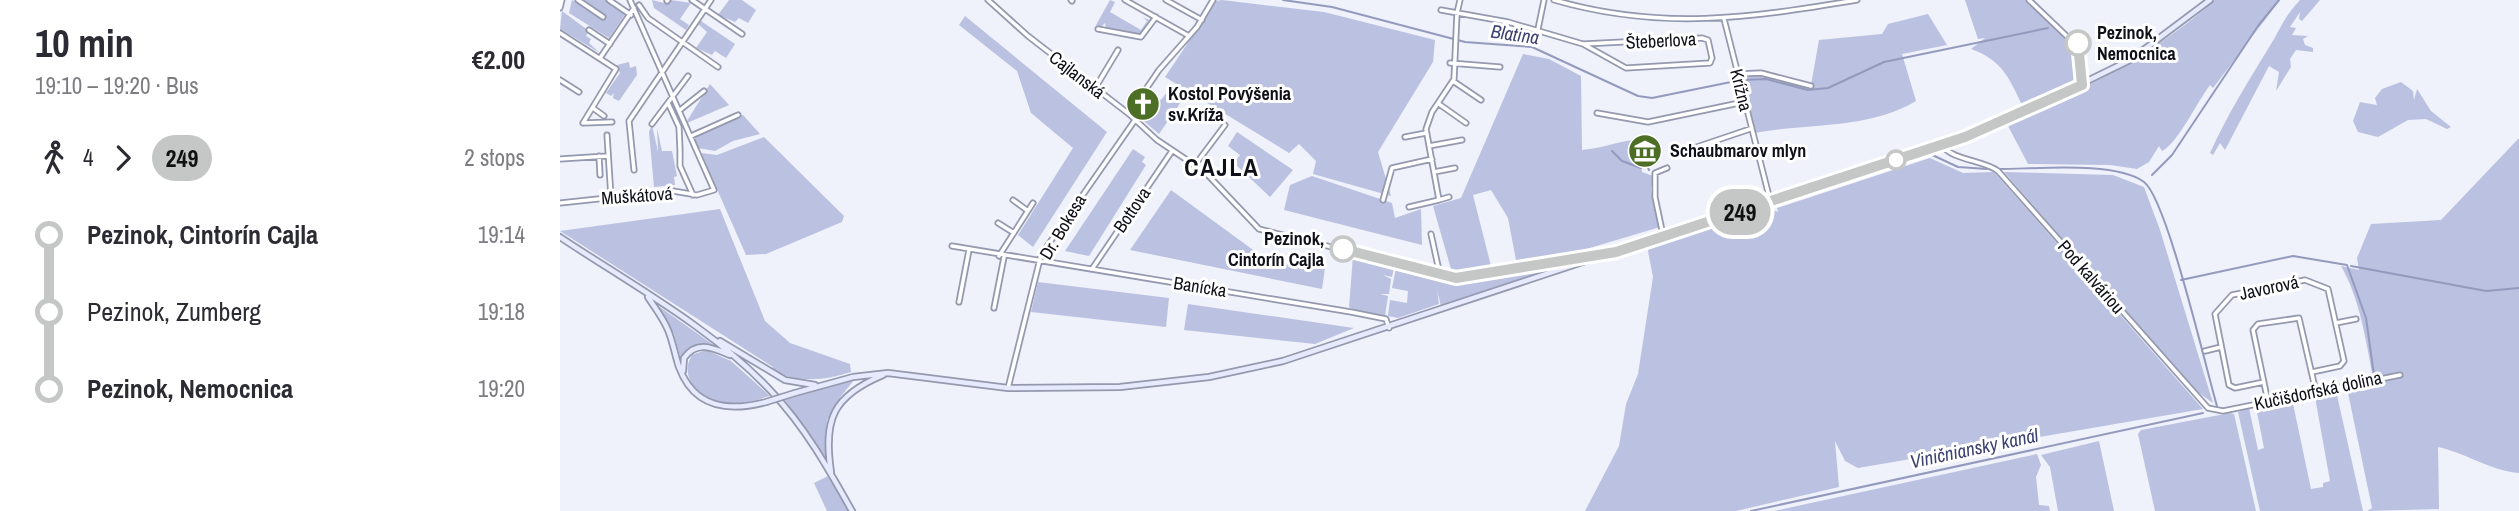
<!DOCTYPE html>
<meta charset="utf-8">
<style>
body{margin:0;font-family:"Archivo Narrow",sans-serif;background:#f2f2f3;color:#2b2b33;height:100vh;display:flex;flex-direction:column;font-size:26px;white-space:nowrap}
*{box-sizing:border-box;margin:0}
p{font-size:23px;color:#7c7c81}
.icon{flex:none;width:38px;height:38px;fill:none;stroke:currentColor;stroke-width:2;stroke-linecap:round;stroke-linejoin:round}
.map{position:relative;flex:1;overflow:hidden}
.details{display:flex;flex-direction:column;background:#fff;width:560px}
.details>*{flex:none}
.badge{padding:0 14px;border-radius:23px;font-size:24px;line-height:46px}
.map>.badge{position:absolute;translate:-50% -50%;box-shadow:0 0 0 4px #fff}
.legs{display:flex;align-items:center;gap:10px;height:77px;padding:0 35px;font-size:23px}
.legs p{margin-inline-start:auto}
.head{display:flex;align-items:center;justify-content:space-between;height:119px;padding:0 35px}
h1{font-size:38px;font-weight:700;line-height:52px}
ul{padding:0 35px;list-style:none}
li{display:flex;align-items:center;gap:24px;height:77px;font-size:26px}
li i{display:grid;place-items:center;width:10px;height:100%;margin:0 9px;background:currentColor}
li i::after{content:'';width:18px;height:18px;margin:-9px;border:5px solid;border-radius:50%;background:#fff}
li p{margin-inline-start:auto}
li:first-child i{background:linear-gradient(#0000 50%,currentColor 0)}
li:last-child i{background:linear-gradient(currentColor 50%,#0000 0)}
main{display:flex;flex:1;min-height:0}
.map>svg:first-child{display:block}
.green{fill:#bbc1e0}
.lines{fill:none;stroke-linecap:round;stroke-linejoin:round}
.stream{stroke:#949abd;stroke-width:2}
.street-casing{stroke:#9499ae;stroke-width:7}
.secondary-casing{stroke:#9499ae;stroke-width:8}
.street{stroke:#fff;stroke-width:3.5}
.secondary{stroke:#e7eafe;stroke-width:4.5}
.secondary-bridge-casing{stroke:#9499ae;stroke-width:8;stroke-linecap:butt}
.secondary-bridge{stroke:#e7eafe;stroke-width:4.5}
.line-1-casing{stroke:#fff;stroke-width:16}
.line-1{stroke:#c5c6c6;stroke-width:10}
.stop-1-dot{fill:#fff;stroke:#c5c6c6;stroke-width:3.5}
.labels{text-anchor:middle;stroke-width:6;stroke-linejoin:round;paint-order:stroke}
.stop-label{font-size:18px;font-weight:bold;fill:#0f1018;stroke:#fff;text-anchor:start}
.street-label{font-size:18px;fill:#0f1018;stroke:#fff}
.poi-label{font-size:18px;font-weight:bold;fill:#0f1018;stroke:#fff;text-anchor:start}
.water-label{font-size:19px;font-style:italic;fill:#3c4172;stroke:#fff}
.district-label{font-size:24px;font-weight:bold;letter-spacing:2px;fill:#0f1018;stroke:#fff}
</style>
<main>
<section class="details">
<div class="head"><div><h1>10 min</h1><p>19:10 – 19:20 · Bus</p></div><b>€2.00</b></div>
<div class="legs"><svg class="icon" aria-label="walk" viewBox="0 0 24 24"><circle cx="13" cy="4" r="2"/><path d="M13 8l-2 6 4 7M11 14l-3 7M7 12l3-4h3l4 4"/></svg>4<svg class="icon" aria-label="forward" viewBox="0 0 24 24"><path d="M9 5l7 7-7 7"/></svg><b class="badge" style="background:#c5c6c6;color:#111">249</b><p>2 stops</p></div>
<ul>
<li><i style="color:#c5c6c6"></i><b>Pezinok, Cintorín Cajla</b><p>19:14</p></li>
<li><i style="color:#c5c6c6"></i><span>Pezinok, Zumberg</span><p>19:18</p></li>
<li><i style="color:#c5c6c6"></i><b>Pezinok, Nemocnica</b><p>19:20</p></li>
</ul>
</section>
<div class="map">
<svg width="1959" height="511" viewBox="0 0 1959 511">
<rect width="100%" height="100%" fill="#eff1fb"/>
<path class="green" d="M 12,0 L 43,18 L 20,0 L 47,0 L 66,13 L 49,38 L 9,13 Z
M 92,0 L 108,4 L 111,0 L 131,3 L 120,19 L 129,25 L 126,30 L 94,8 Z
M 169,0 L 182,0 L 196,10 L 188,23 L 179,18 L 175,22 L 158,15 Z
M 550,0 L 555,2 L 550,12 L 581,30 L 587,21 L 583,17 L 589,20 L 591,17 L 591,23 L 588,21 L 583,30 L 587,31 L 581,36 L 546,28 L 545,23 L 541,27 L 536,25 Z
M 662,0 L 764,12 L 875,40 L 873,62 L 818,152 L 831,196 L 753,174 L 756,161 L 739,144 L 729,153 L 605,77 L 656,1 Z
M 1405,0 L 1465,0 L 1513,46 L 1517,85 L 1464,109 C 1450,80 1443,60 1411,49 L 1425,38 L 1418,39 Z
M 1655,0 L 1720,0 L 1653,88 L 1650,85 C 1637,102 1618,143 1602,151 L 1599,146 L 1589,162 L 1577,169 L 1550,165 L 1468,164 L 1447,124 C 1521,90 1594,55 1655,0 Z
M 1740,0 L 1760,0 L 1742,21 L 1739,19 L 1740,12 L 1730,27 L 1736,28 L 1732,35 L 1748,36 L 1743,39 L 1745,45 L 1753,48 L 1753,52 L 1736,50 L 1730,59 L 1731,67 L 1716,91 L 1719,72 L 1709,66 L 1665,150 L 1660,143 L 1653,155 L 1650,153 C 1668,113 1691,77 1714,39 C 1723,23 1726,15 1740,0 Z
M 2,11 L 29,31 L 26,36 L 31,39 L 29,43 L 40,53 L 0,29 Z
M 1368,14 L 1387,45 L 1342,54 L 1356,101 C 1305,131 1246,122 1190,134 L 1177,75 L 1201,73 L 1251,85 L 1259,40 L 1322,34 L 1328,24 Z
M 405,16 L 547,132 L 473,247 L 458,235 L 513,148 L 471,113 L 457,71 L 399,25 Z
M 141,21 L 175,44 L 166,58 L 155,51 L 152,55 L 136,48 L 147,32 L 138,24 Z
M 963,54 L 989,59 L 1021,76 L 1022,150 C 1044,148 1058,141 1081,139 L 1082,150 L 1078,151 L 1082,172 L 1093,176 L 1091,190 L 1100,227 L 1013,253 L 956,260 L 948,218 L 931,190 L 913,195 L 931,266 L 893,276 L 873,206 L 901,198 Z
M 69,62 L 70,68 L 76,66 L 77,75 L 59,101 L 53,98 L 54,93 L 51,96 L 46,93 L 60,73 L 57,65 Z
M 1841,82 L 1853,91 L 1854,100 L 1857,89 L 1871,111 L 1891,127 L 1887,129 L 1866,119 L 1848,120 L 1818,137 L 1798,132 L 1793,121 L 1800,102 L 1817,105 L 1815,98 L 1822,89 Z
M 150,84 L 169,105 L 127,123 L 127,121 Z
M 588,91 L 601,100 L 607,92 L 623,99 L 599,134 L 573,112 Z
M 183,115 L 200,134 L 173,141 L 155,151 L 138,148 L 134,137 Z
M 92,125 L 98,152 L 97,128 L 102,151 L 112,151 L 117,176 L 114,177 L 115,185 L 94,187 L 89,132 Z
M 677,132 L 733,170 L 710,197 L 674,163 L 680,155 L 668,146 Z
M 204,137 L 284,216 L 282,222 L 206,254 L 186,255 L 141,153 L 157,155 Z
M 1959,138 L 1959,473 C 1931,471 1906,453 1878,447 L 1879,509 L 1807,511 L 1812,508 L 1787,388 L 1814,382 C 1806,343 1801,301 1781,266 L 1799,270 L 1797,258 L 1811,224 L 1881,220 Z
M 573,149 L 585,157 L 582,162 L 586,165 L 529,256 L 505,251 Z
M 1370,158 L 1403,173 L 1434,172 L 1643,409 L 1298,468 L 1285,461 L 1275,441 L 1279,487 L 1176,511 L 1025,511 L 1059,446 L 1066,404 L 1078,374 L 1093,277 L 1087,246 L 1206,207 L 1218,212 L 1217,208 Z
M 1444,172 L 1553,175 L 1584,187 L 1600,230 L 1653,403 L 1635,390 Z
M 752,176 L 832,203 L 835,218 L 861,209 L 862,245 L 724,210 L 730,185 Z
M 611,190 L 700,255 L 765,268 L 762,289 L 570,250 Z
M 160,209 L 205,321 L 230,343 L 290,364 L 291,372 C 263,381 238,383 211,370 L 213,367 L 0,231 Z
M 793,256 L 834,267 L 832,277 L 823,275 L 831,279 L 829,294 L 820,294 L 828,296 L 825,316 L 795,311 L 789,307 Z
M 1007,260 L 1012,265 L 881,306 L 877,290 L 879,304 L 838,318 L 828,316 L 830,300 L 847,303 L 848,291 L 832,288 L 836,268 L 876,280 L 896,280 Z
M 478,282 L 609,298 L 606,327 L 471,312 Z
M 628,304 L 794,328 L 755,344 L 624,330 Z
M 97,305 L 158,348 C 142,341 128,343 121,360 L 114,334 Z
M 146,350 L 171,361 L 210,396 C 195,400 181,406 166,404 C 143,403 117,378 132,355 Z
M 295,379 L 281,396 L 267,420 L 266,460 L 225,400 Z
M 1776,391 L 1803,511 L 1700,511 L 1678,412 L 1689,408 L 1698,450 L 1704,448 L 1696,407 L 1732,399 L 1751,489 L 1763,487 L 1763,483 L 1770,481 L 1755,397 Z
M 1670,413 L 1674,414 L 1696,511 L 1595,511 L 1578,434 L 1581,430 Z
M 1539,441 L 1554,511 L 1498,511 L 1490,467 L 1481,455 Z
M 1477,454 L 1481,465 L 1476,477 L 1479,505 L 1489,506 L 1490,511 L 1214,511 Z
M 268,476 L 288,511 L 267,511 L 254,483 Z"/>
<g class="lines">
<path class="stream" d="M 723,0 L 772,7 L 905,42 L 972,47 L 1078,96 L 1092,98 L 1176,81
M 1182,80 L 1206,79 L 1248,90 L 1268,88 L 1324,62 L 1488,28
M 1359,147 L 1360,148
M 1052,151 L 1062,161 L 1081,168
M 1368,153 L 1398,167 L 1427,169
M 1084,159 L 1089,170
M 1440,169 C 1476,169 1556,161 1584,182 C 1607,199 1646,369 1657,406
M 1592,175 L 1612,155 L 1698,26 L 1719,0
M 1791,266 L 1926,291 L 1959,288
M 1621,280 L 1733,256 L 1787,265 L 1806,318 L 1814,375
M 1191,511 L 1643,413"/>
<g class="street-casing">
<path id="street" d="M 18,0 L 43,17
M 49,0 L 71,15
M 132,0 L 182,34
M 428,0 L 468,36 L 569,114 L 597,140 L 645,172 L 699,229 L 896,278 L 1047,253
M 511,0 L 512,1
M 565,0 L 629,36
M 606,0 L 642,20
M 994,0 C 1101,31 1189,18 1297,0
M 1469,0 L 1516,45 L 1522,83
M 107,1 L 108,0
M 79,5 L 88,18 L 158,67
M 0,8 L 2,0
M 881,10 L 948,22 L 1023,44 L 1142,38 L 1148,40 L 1152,58 L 1150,63 L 1066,68 L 1023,44
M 1164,19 L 1210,200
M 538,29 L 581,37 L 596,17
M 978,29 L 984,0
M 29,30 L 50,44
M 0,33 L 56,69 L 23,123
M 40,58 L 74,8
M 890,63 L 940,67
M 1177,74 L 1201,73 L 1251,86
M 0,80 L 19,92
M 893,81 L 921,100
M 537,85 L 558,50
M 108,103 L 119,127 L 120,150
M 879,104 L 906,123
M 33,108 L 44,116
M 120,110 L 144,91
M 1037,113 L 1088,122 L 1184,102
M 569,114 L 599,70 L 637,27 L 653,0
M 23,123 L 52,122
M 92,124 L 128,76
M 47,135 L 51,197
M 131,136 L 178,115
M 845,137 L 866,133
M 1382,145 C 1391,160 1424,160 1438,171 L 1648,408 L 1663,411 L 1840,375
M 869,146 L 902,140
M 120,151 L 120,166 L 133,195
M 1113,155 L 1190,129
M 39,156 L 40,175
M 0,159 L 47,156
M 635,165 L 665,125
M 74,170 L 69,121 L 151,0
M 874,172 L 895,168
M 453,200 L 468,211
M 823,200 L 832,168 L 872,159
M 879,200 L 889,197
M 0,203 L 113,191 L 137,195 L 154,190 L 70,0
M 849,207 L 879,200 L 866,129 L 872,112 L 894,79 L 897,13 L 900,0
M 438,223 L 454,233
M 871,234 L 880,275
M 1103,235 L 1095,197 L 1095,173 L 1107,168
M 392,246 L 791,312 L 826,319 L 829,328
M 439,256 L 473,203
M 532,269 L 612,151
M 399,302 L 409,250
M 434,308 L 444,257
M 1776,323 L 1796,319
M 1645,351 L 1661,347
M 1704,382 L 1675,388 L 1669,385 L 1655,314 L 1672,295 L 1745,280 L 1768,289 L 1784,361 L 1780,366 L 1752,372
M 448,388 L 481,255 L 575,120
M 1708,402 L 1693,330 L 1698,324 L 1739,318 L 1756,392"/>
</g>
<g class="secondary-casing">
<path id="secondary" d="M 0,237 C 72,285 152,328 211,391 C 245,427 268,468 292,511
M 88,297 C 95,308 103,318 108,330 C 113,342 115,355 119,367 C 134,408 168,412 206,402
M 160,341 L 225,380 L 255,385
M 123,371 L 124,358 C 137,340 153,348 170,355
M 235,393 L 293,377 L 328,373 L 448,388 L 560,387 L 649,377 L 723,361 L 1437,125 L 1570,60 L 1650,0
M 271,472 C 263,419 273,396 323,375"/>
</g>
<use href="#street" class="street"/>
<use href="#secondary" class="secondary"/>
<g class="secondary-bridge-casing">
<path id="secondary-bridge" d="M 206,402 L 235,393"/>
</g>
<use href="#secondary-bridge" class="secondary-bridge"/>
</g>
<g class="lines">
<g class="line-1-casing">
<path id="line-1" d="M 783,249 L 896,278 L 1056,252 L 1405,137 L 1522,85 L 1518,43"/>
</g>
<use href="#line-1" class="line-1"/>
</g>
<defs>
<g id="church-disc" transform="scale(1.75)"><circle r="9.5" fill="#4d6e25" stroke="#fff"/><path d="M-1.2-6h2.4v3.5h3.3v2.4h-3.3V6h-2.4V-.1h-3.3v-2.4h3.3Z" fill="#fff"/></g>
<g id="museum-disc" transform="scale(1.75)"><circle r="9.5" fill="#4d6e25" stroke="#fff"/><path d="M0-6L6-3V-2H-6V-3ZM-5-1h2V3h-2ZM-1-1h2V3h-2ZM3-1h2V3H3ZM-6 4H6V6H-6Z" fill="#fff"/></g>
</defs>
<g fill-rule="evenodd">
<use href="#church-disc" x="583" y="104"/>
<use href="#museum-disc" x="1085" y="151"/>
</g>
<g class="stop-1-dot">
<circle cx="1518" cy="43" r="12"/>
<circle cx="1336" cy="160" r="9"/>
<circle cx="783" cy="249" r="12"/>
</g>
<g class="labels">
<g class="stop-label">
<text x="1537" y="39">Pezinok,<tspan x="1537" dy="21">Nemocnica</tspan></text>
<text x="764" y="245" text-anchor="end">Pezinok,<tspan x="764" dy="21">Cintorín Cajla</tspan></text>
</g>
<g class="street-label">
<text transform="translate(1101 41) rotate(-3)" y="6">Šteberlova</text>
<text transform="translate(517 75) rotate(38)" y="6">Cajlanská</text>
<text transform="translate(1181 90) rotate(76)" y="6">Krížna</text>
<text transform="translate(77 196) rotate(-4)" y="6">Muškátová</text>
<text transform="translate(572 210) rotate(-56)" y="6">Bottova</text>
<text transform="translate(503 227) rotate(-59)" y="6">Dr. Bokesa</text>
<text transform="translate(1531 277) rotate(49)" y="6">Pod kalváriou</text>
<text transform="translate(640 287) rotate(9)" y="6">Banícka</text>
<text transform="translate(1709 288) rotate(-12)" y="6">Javorová</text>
<text transform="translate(1758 391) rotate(-12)" y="6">Kučišdorfská dolina</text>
</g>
<g class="poi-label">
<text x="608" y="100">Kostol Povýšenia<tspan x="608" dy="21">sv.Kríža</tspan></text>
<text x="1110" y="157">Schaubmarov mlyn</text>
</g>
<g class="water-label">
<text transform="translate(955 34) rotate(8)" y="7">Blatina</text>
<text transform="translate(1414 448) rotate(-12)" y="7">Viničniansky kanál</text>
</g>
<g class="district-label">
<text x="662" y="176">CAJLA</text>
</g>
</g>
</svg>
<b class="badge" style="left:1180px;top:212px;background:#c5c6c6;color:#111">249</b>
</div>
</main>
